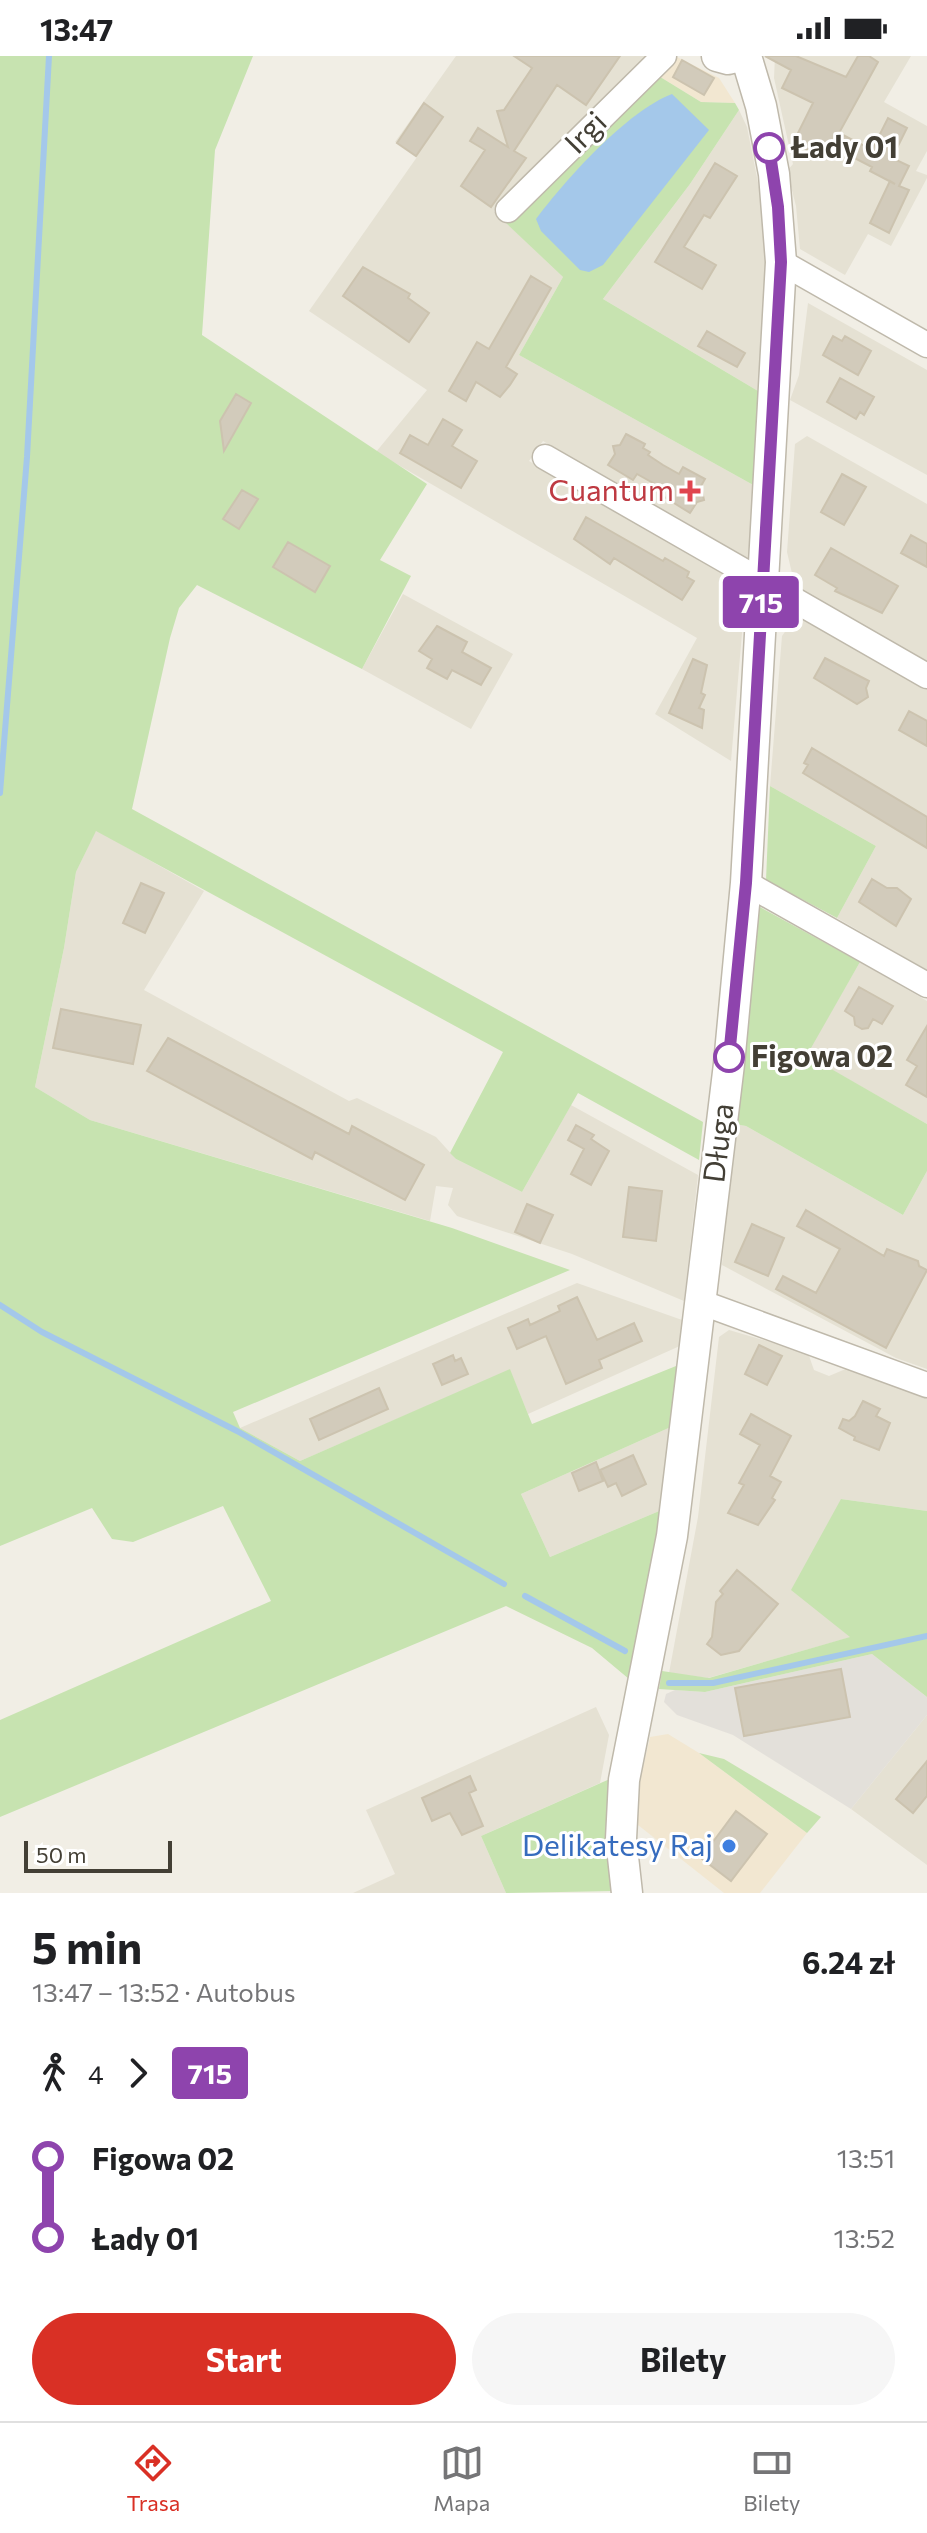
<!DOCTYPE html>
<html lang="pl">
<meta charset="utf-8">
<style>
body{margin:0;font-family:Commissioner,sans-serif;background:#f6f6f6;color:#202124;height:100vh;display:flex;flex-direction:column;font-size:30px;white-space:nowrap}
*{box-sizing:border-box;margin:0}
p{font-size:26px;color:#757577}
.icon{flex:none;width:44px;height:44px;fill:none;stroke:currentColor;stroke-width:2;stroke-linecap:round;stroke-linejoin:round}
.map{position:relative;height:1837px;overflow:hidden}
.side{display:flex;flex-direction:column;background:#fff;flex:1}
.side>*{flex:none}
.badge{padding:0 16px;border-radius:6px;font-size:28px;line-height:52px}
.scale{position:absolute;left:24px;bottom:20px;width:148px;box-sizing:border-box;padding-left:8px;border:4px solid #433f35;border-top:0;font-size:22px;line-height:28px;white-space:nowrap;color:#433f35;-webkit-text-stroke:6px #fff;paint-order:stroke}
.map>.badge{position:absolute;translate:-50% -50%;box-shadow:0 0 0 4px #fff}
.legs{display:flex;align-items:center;gap:12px;height:88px;padding:0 32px;font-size:26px}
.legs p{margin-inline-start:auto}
.overview{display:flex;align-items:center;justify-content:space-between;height:136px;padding:0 32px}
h1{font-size:44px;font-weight:700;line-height:60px}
.action{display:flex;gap:16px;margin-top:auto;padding:16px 32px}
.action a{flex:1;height:92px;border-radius:48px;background:#d93025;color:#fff;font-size:32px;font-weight:700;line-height:92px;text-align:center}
.action a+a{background:#f6f6f6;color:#202124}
ul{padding:0 32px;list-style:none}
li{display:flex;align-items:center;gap:28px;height:80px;font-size:30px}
li i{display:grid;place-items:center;width:12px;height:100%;margin:0 10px;background:currentColor}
li i::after{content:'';width:20px;height:20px;margin:-10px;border:6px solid;border-radius:50%;background:#fff}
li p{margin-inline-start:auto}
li:first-child i{background:linear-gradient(#0000 50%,currentColor 0)}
li:last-child i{background:linear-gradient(currentColor 50%,#0000 0)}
.status{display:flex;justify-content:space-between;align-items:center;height:56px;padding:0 40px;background:#fff;direction:ltr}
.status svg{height:22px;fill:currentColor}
.tabs{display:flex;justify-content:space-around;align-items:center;height:112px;border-top:2px solid #e0e0e0;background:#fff;font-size:22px;color:#757577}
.tabs a{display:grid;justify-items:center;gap:4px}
.tabs .selected{color:#d93025}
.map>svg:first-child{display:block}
.residential{fill:#e5e1d3}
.commercial{fill:#f2e7d1}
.industrial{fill:#e3e0da}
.green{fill:#c7e3b0}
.water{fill:#a4c8ea}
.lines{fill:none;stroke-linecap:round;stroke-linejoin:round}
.stream{stroke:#a4c8ea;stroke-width:6}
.building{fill:#d2cbbb;stroke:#ccc3af;stroke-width:2}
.minor-casing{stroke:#bfb9ab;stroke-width:27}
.tertiary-casing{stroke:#bfb9ab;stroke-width:33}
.minor{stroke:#fff;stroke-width:24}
.tertiary{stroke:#fff;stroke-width:30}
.line-1-casing{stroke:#fff;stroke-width:18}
.line-1{stroke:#8e44ad;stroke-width:12}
.stop-1-dot{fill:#fff;stroke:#8e44ad;stroke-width:4}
.health-dot{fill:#e0444e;stroke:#fff;stroke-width:3}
.shop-dot{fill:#3f7fe0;stroke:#fff;stroke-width:3}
.labels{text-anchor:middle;stroke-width:6;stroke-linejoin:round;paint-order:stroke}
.street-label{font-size:30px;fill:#433f35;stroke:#fff}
.stop-label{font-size:30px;font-weight:bold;fill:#433f35;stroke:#fff;text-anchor:start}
.health-label{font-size:30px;fill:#be3a42;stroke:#fff;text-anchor:end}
.shop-label{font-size:30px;fill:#366cbe;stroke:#fff;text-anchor:end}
</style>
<div class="status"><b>13:47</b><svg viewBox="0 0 49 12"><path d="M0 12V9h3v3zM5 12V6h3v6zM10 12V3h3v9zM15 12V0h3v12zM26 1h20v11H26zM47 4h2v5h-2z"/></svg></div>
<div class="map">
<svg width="927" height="1837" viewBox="0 0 927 1837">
<rect width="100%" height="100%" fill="#f1eee5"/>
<path class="residential" d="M 456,0 L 650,0 L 494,155 L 563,221 L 519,299 L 755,430 L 749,506 L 543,385 L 529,405 L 746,531 L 731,705 L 655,658 L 697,582 L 376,396 L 427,334 L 309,255 L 417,101 L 395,86 Z
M 775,0 L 911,0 L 884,46 L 927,70 L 927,95 L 916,115 L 927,119 L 927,122 L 891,190 L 868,178 L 845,219 L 800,193 L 796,150 L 787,115 L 793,108 L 774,22 Z
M 739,54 L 747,71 L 768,177 L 758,335 L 603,243 L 690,128 Z
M 808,247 L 927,314 L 927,419 L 790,344 L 799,319 Z
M 807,380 L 927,448 L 927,606 L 795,530 L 787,496 L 795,388 Z
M 403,538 L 513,598 L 471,673 L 362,613 Z
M 797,559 L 927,632 L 927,914 L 837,862 L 876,790 L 770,730 L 782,580 Z
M 96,774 L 204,835 L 144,934 L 349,1045 L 357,1042 L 436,1081 L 456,1103 L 522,1136 L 571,1049 L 698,1119 L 684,1245 L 572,1198 L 457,1160 L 448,1149 L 453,1132 L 436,1130 L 430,1165 L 90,1064 L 35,1031 L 64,892 L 76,816 Z
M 860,906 L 927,945 L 927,1068 L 806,999 Z
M 734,1068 L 746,1070 L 903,1159 L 927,1115 L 927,1313 L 896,1302 L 722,1209 Z
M 577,1227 L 685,1265 L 682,1289 L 528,1358 L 510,1314 L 300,1405 L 240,1372 Z
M 729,1274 L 808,1297 L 814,1314 L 829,1320 L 848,1312 L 927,1339 L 927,1455 L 841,1443 L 838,1571 L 851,1581 L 708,1622 L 669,1617 L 698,1461 L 719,1281 Z
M 673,1370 L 664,1453 L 550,1501 L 521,1438 Z
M 596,1651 L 609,1679 L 600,1727 L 481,1780 L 506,1837 L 353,1837 L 395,1818 L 366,1754 Z
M 927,1659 L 927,1809 L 851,1753 Z"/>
<path class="commercial" d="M 675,0 L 719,22 L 735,47 L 701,46 L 657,19 Z
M 668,1678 L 699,1697 L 807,1777 L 760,1837 L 724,1837 L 638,1769 L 638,1733 L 650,1681 Z"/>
<path class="industrial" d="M 872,1598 L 927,1641 L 927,1659 L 851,1753 L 733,1679 L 677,1659 L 664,1646 L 666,1638 L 675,1634 L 705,1636 Z"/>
<path class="green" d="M 0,0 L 253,0 L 215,94 L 202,279 L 427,428 L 380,504 L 411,520 L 362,613 L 197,529 L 179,552 L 170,582 L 132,753 L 703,1066 L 699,1104 L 578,1037 L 522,1136 L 456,1103 L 450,1097 L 503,996 L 96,775 L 76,816 L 64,892 L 35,1031 L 90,1064 L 452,1172 L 570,1214 L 233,1356 L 240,1372 L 300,1405 L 510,1313 L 532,1368 L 681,1308 L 673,1370 L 521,1438 L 550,1501 L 664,1453 L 629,1623 L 592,1592 L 506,1550 L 0,1761 L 0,1664 L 271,1545 L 223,1450 L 133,1486 L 112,1483 L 92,1452 L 0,1490 Z
M 657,19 L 701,46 L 735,47 L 739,54 L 690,128 L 603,243 L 758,335 L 755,430 L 519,299 L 563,221 L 506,167 Z
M 770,730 L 876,790 L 837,862 L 766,824 Z
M 758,850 L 860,906 L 807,999 L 927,1068 L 927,1115 L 903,1159 L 746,1070 L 734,1068 L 749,966 Z
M 841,1443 L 927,1455 L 927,1641 L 872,1598 L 705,1636 L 659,1633 L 662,1615 L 709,1622 L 850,1581 L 791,1534 Z
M 699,1697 L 724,1703 L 821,1761 L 807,1777 Z
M 612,1722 L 614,1835 L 506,1837 L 481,1780 Z"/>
<path class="water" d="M 672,38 L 709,74 L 603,209 L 589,216 L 580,214 L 541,175 L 536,163 C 565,124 627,55 672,38 Z"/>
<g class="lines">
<path class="stream" d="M 0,737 L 27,401 L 49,0
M 0,1249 L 42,1276 L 237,1375 L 504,1528
M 525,1540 L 625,1595
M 669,1627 L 713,1627 L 927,1580"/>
</g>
<path class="building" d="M 514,0 L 620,0 L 586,49 L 557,29 L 514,95 L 526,102 L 491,151 L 461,130 L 485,94 L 470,85 L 478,72 L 508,91 L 497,55 L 504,54 L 532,12 Z
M 765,0 L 796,0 L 846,21 L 858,0 L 869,0 L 878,6 L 839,77 L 872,94 L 888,62 L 907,72 L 892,102 L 909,110 L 899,130 L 909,134 L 889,177 L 870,167 L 890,125 L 895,128 L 870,115 L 872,111 L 820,84 L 813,97 L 793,87 L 813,47 L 782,32 L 791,14 Z
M 682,4 L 714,22 L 704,39 L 673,21 Z
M 424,47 L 443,61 L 416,100 L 397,87 Z
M 715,107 L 737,120 L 710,162 L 704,159 L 684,191 L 716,209 L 702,233 L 655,206 Z
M 363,211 L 410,238 L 408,242 L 429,257 L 409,286 L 343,240 Z
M 531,220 L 551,232 L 506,311 L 517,318 L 510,329 L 500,341 L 476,326 L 466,345 L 449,335 L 477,286 L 489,293 Z
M 707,275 L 745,297 L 737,311 L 698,290 Z
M 833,280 L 842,285 L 845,280 L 871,295 L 858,319 L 823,299 Z
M 840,322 L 874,341 L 864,359 L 860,356 L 856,363 L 827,346 Z
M 236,338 L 251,347 L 224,395 L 220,365 Z
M 443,363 L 462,374 L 452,390 L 477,405 L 461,432 L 400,397 L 410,379 L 428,389 Z
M 626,378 L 645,388 L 643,392 L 650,396 L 648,399 L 663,409 L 679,418 L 683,411 L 705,423 L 701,430 L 704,444 L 697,446 L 690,457 L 666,442 L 669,436 L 637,418 L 633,424 L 608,409 L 615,398 L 613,390 L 620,389 Z
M 842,418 L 866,431 L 844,469 L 821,456 Z
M 242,434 L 258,443 L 239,473 L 223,463 Z
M 586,461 L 663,505 L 665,502 L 689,516 L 687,521 L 694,525 L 682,544 L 614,502 L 610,508 L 574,483 Z
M 911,479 L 927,488 L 927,511 L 901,497 Z
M 288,486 L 330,510 L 315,536 L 273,511 Z
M 831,492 L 898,530 L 882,557 L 835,535 L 837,532 L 815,519 Z
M 437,570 L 467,586 L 462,596 L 491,612 L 481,629 L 452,614 L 447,623 L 427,612 L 432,603 L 419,595 Z
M 825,602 L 869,625 L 866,632 L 868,641 L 857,648 L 814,622 Z
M 693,603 L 707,609 L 701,637 L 705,639 L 699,652 L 704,654 L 702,672 L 669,657 Z
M 909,655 L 927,665 L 927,690 L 899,674 Z
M 812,692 L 927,761 L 927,792 L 803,717 L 808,709 L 804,707 Z
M 872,823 L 887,832 L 897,832 L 911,843 L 896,870 L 859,846 Z
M 141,827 L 164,837 L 145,877 L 123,867 Z
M 859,931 L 893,950 L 882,968 L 873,963 L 868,972 L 862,973 L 855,969 L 854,961 L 845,955 Z
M 61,953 L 141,969 L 133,1008 L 53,992 Z
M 927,970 L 927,1041 L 906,1029 L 917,1010 L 907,1004 Z
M 168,982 L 349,1078 L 352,1070 L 424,1109 L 405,1144 L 315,1096 L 312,1103 L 147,1015 Z
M 576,1069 L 594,1079 L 591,1083 L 609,1095 L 591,1129 L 571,1118 L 584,1093 L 568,1084 Z
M 629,1131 L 662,1135 L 656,1185 L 623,1181 Z
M 527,1148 L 553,1159 L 540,1187 L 515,1176 Z
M 806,1154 L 884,1200 L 887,1193 L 918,1205 L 919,1210 L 927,1214 L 886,1292 L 776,1233 L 783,1220 L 816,1237 L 840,1193 L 797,1170 Z
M 752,1168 L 784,1182 L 768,1220 L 735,1206 Z
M 577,1241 L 597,1284 L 634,1267 L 642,1285 L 599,1304 L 602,1312 L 566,1328 L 546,1280 L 517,1293 L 508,1272 L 528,1263 L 530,1269 L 560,1255 L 558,1250 Z
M 759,1289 L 782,1300 L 767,1329 L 745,1318 Z
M 453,1299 L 455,1305 L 461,1302 L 468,1318 L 442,1329 L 433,1308 Z
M 379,1332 L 388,1353 L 319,1384 L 310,1363 Z
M 863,1345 L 880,1353 L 876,1360 L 890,1367 L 879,1394 L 854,1384 L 855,1381 L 839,1372 L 843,1363 L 849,1365 L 855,1360 Z
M 751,1358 L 791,1380 L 770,1420 L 781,1426 L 772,1442 L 775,1444 L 758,1469 L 728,1457 L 744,1429 L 739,1427 L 760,1389 L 740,1378 Z
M 633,1399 L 646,1428 L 622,1440 L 616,1427 L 608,1431 L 600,1414 Z
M 596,1406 L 603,1425 L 579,1435 L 572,1417 Z
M 737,1514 L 778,1548 L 739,1595 L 721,1599 L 707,1588 L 712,1581 L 716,1546 L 723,1538 L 720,1535 Z
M 841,1613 L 850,1661 L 744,1680 L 735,1632 Z
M 927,1705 L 927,1740 L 913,1757 L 896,1743 Z
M 470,1720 L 476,1734 L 469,1737 L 483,1770 L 462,1779 L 450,1757 L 432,1765 L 422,1742 Z
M 736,1755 L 767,1778 L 731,1825 L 701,1802 Z"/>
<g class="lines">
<g class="minor-casing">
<path id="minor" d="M 508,154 L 664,0
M 781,206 L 927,289
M 545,401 L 927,620
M 746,827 L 927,929
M 700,1246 L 927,1329"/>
</g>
<g class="tertiary-casing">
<path id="tertiary" d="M 717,0 L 728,3 L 740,0
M 627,1837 L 621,1783 L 624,1724 L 672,1480 L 729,1008 L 746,827 L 781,206 L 774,118 L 761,50 L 746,0"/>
</g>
<use href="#minor" class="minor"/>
<use href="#tertiary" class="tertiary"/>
</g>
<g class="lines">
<g class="line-1-casing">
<path id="line-1" d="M 729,1001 L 746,827 L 781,206 L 778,151 L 769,92"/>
</g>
<use href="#line-1" class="line-1"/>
</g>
<g class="stop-1-dot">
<circle cx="769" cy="92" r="14"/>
<circle cx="729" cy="1001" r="14"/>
</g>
<path class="health-dot" d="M686 423h8v8h8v8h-8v8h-8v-8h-8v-8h8z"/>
<circle class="shop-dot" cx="729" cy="1790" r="8"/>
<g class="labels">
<g class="street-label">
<text transform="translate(586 77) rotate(-45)" y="10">Irgi</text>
<text transform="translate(719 1087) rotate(-83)" y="10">Długa</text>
</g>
<g class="stop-label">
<text x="791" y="102">Łady 01</text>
<text x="751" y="1011">Figowa 02</text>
</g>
<g class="health-label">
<text x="674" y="445">Cuantum</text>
</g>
<g class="shop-label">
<text x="713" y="1800">Delikatesy Raj</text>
</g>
</g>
</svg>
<div class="scale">50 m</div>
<b class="badge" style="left:761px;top:546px;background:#8e44ad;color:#fff">715</b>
</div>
<section class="side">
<div class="overview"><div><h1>5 min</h1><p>13:47 – 13:52 · Autobus</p></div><b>6.24 zł</b></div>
<div class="legs"><svg class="icon" aria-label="walk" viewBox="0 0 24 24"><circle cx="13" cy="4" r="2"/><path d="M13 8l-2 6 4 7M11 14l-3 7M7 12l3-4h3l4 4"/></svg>4<svg class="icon" aria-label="forward" viewBox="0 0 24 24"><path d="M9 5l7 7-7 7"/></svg><b class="badge" style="background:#8e44ad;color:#fff">715</b></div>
<ul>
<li><i style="color:#8e44ad"></i><b>Figowa 02</b><p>13:51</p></li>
<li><i style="color:#8e44ad"></i><b>Łady 01</b><p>13:52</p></li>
</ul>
<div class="action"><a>Start</a><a>Bilety</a></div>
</section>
<nav class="tabs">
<a class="selected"><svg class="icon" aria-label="directions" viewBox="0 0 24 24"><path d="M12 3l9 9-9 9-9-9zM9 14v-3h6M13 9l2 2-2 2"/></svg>Trasa</a>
<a><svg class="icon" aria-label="map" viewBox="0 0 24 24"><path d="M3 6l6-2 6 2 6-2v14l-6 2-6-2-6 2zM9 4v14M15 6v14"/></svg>Mapa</a>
<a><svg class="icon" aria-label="tickets" viewBox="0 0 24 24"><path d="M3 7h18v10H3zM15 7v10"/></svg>Bilety</a>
</nav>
